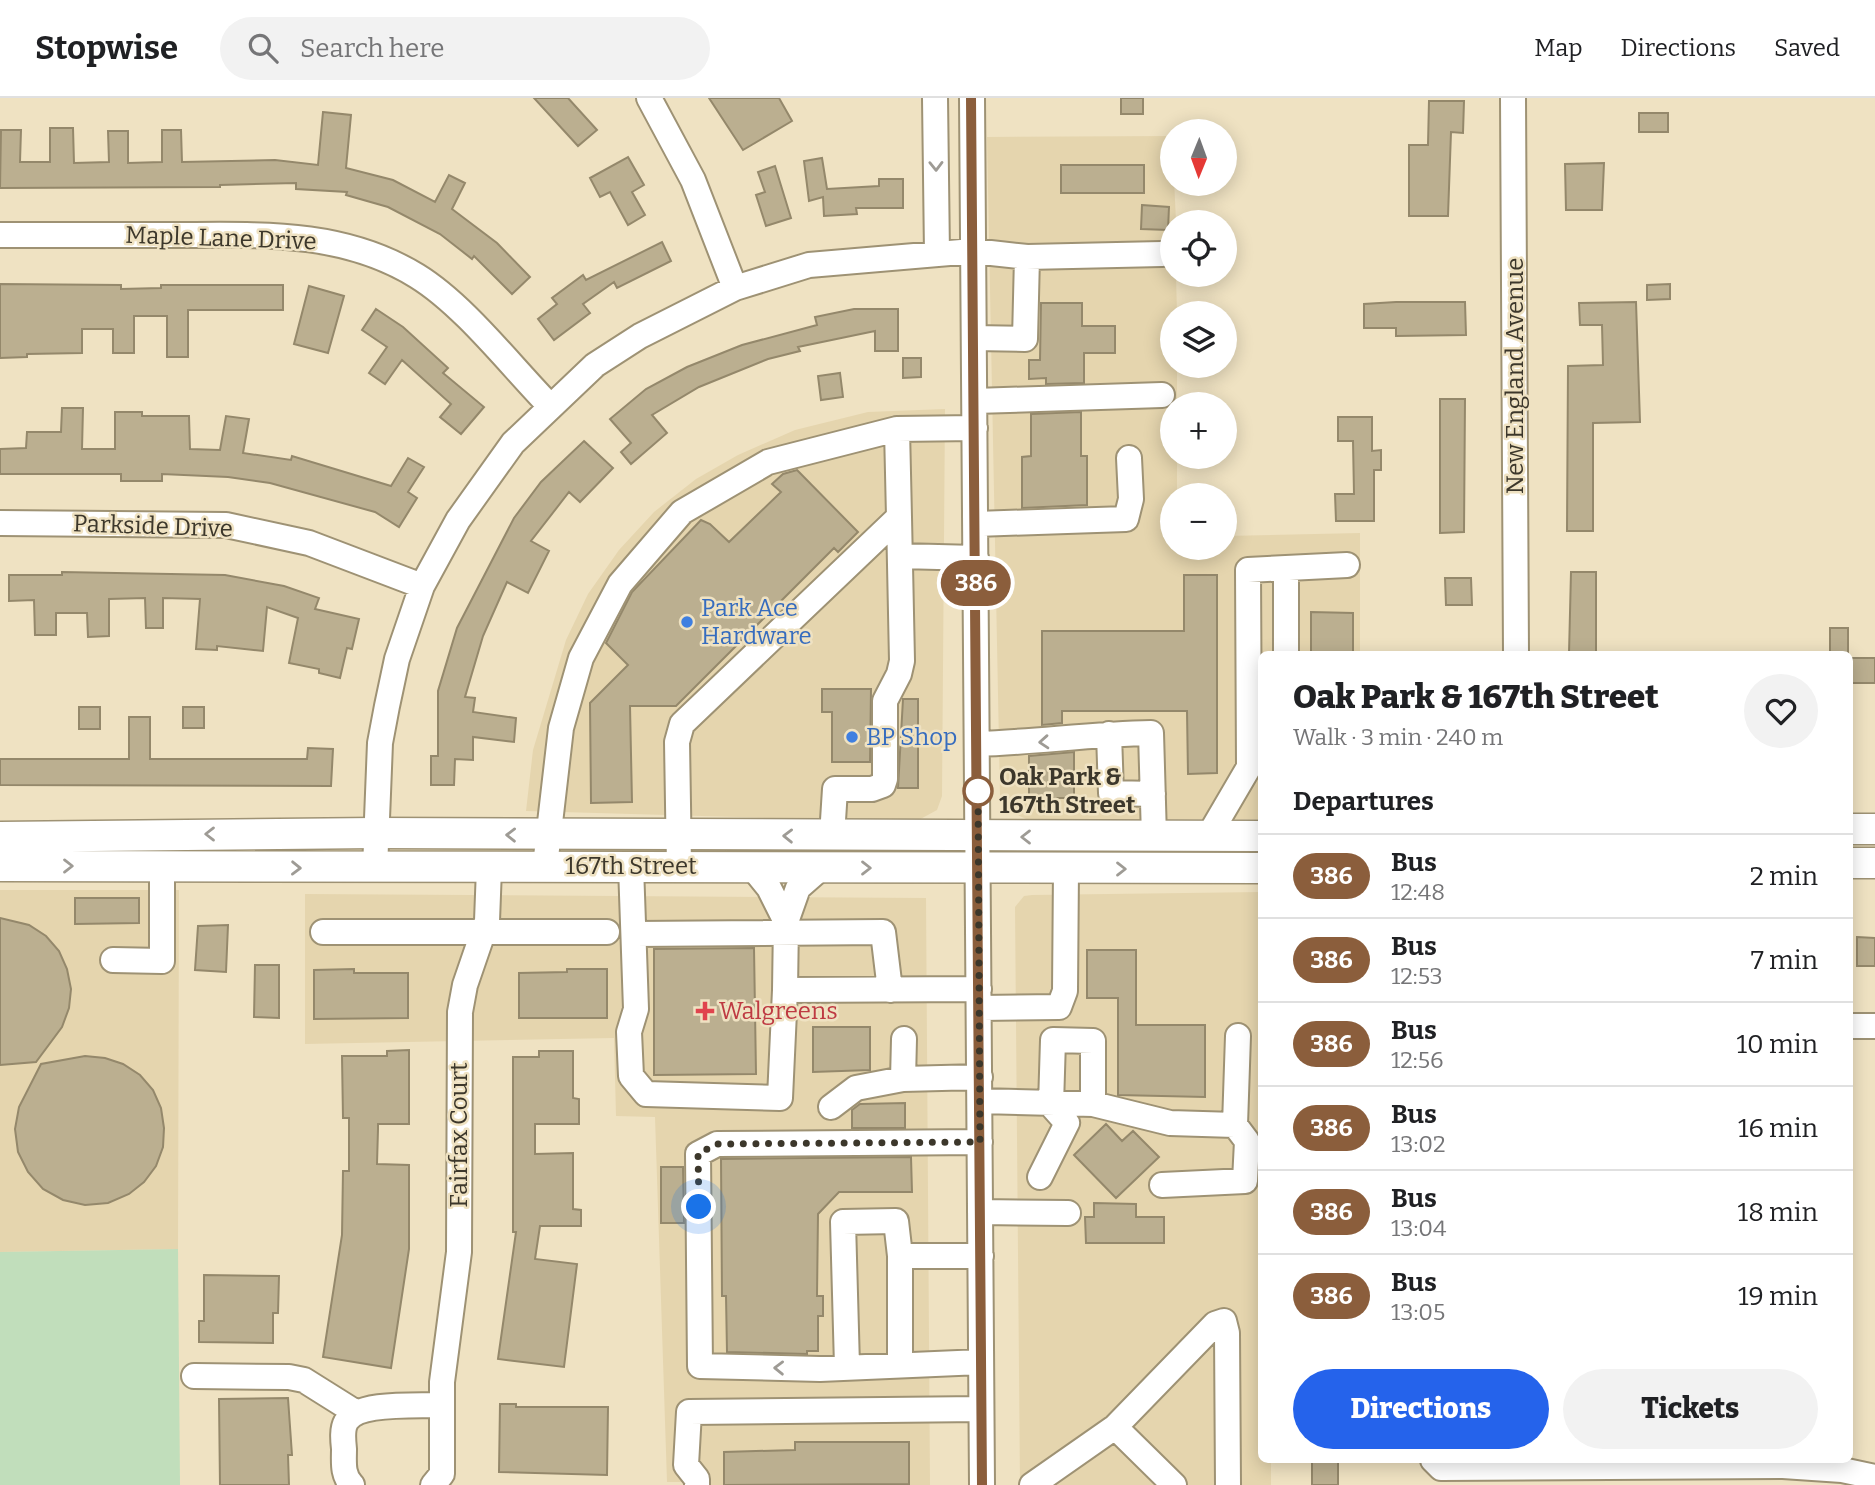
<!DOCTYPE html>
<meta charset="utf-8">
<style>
body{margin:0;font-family:Bitter,serif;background:#f2f2f2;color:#202124;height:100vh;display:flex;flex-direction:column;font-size:26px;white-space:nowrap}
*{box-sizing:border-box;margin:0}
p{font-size:23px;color:#757577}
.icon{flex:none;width:38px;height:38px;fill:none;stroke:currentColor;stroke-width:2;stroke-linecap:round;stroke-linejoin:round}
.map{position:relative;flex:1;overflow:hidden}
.panel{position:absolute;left:1258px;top:553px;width:595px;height:812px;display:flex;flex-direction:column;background:#fff;border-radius:10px;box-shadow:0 4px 18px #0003}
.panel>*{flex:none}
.badge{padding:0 14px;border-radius:23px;font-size:24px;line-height:46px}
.needle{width:46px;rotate:181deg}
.tools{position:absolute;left:1160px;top:21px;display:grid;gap:14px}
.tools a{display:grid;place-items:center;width:77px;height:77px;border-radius:50%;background:#fff;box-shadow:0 4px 18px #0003;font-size:35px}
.you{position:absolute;width:35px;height:35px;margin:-18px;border:5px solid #fff;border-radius:50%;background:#1a73e8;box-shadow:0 0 0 10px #1a73e833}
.map>.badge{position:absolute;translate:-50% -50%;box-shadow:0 0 0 4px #fff}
h2{padding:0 35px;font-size:26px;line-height:63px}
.round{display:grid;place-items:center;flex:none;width:74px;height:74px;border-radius:37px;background:#f2f2f2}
.overview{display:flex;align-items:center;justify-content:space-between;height:119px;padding:0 35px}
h1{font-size:33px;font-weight:800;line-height:52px}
.cta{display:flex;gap:14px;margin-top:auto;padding:14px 35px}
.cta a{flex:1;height:80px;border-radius:42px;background:#2563eb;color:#fff;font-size:28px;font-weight:800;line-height:80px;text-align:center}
.cta a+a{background:#f2f2f2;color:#202124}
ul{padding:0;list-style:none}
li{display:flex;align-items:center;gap:21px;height:84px;padding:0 35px;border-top:2px solid #e0e0e0}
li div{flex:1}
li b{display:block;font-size:26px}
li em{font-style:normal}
li .badge{min-width:77px;font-weight:700;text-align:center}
header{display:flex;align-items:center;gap:42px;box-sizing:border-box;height:98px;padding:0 35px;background:#fff;border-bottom:2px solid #e0e0e0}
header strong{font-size:33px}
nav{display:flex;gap:38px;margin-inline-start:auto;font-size:24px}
.search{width:490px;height:63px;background:#f2f2f2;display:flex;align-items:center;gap:18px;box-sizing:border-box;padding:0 24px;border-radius:38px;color:#757577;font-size:26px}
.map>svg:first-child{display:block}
.built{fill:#e5d5ae}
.green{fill:#c1debb}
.building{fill:#bbaf90;stroke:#94886b;stroke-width:2}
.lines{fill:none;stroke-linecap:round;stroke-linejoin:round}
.minor-casing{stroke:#9e9274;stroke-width:28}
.major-casing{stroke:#9e9274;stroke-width:33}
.minor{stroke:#fff;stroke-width:24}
.major{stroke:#fff;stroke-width:30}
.oneway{stroke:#9e9b95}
.line-casing{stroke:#fff;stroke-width:16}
.line{stroke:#8b5e3c;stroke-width:10}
.walk{stroke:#3c372b;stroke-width:7;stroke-dasharray:0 12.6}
.shop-dot{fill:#3f7fe0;stroke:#efe2c2;stroke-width:2.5}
.stop-dot{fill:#fff;stroke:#8b5e3c;stroke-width:3.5}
.health-dot{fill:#e0444e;stroke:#efe2c2;stroke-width:2.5}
.labels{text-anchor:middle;stroke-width:5;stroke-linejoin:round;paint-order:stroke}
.street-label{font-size:24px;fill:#3c372b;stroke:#efe2c2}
.shop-label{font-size:24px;fill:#366cbe;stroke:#efe2c2;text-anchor:start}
.stop-label{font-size:24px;font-weight:bold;fill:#3c372b;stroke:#efe2c2;text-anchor:start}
.health-label{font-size:24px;fill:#be3a42;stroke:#efe2c2;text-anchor:start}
</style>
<header>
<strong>Stopwise</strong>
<div class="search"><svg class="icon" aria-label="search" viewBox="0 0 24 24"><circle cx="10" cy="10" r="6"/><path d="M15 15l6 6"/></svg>Search here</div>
<nav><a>Map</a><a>Directions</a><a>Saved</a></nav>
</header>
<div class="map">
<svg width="1875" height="1387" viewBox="0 0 1875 1387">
<rect width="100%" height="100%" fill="#efe2c2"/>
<path class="built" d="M 1172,38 L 1176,124 L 1172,124 L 1172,177 L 1176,177 L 1177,215 L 1172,215 L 1172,268 L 1177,268 L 1177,306 L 1172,306 L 1172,359 L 1177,359 L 1177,397 L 1172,397 L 1172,450 L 1225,450 L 1225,438 L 1360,435 L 1360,556 L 1262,556 L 1262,721 L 1026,721 L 1007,712 L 1000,697 L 987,39 Z
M 945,311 L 942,698 L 937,712 L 915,724 L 526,713 L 533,652 L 566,542 L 588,496 L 619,452 L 654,414 L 696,381 L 738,357 L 795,332 L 868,314 Z
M 0,792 L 179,792 L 178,1151 L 0,1154 Z
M 1262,794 L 1262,1362 L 1271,1362 L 1271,1387 L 1020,1387 L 1015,809 L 1024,798 L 1032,797 Z
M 305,796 L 926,800 L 930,1387 L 685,1387 L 684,1384 L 667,1384 L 655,1019 L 616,1018 L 614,940 L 305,946 Z"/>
<path class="green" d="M 178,1151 L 180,1387 L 0,1387 L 0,1154 Z"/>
<path class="building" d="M 534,0 L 568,0 L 597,32 L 578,48 Z
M 709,0 L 779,0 L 792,23 L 743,52 Z
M 1121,0 L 1143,0 L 1143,16 L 1121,16 Z
M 1429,3 L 1464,3 L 1463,35 L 1451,34 L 1448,118 L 1409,118 L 1409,47 L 1428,47 Z
M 323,14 L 351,17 L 346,70 L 393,82 L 435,104 L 449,77 L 465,85 L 452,111 L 497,145 L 530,179 L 512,196 L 474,158 L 472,161 L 440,136 L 388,109 L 346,97 L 347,94 L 296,91 L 296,85 L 220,87 L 220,89 L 0,90 L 1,32 L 21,32 L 20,64 L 50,64 L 50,30 L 73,30 L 74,65 L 109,64 L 108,33 L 128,33 L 128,65 L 162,64 L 162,32 L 181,32 L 182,64 L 275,62 L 318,67 Z
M 1639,15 L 1668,15 L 1668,34 L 1639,34 Z
M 628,59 L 644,87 L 632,94 L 645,117 L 628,127 L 610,94 L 600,99 L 590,80 Z
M 822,60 L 827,91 L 879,88 L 879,81 L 903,81 L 903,110 L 856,110 L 857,116 L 824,118 L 823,99 L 809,103 L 804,63 Z
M 1604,65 L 1602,112 L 1566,112 L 1565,66 Z
M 1061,67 L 1144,67 L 1144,95 L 1061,95 Z
M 775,68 L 791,120 L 766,128 L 756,97 L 765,94 L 758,74 Z
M 1142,107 L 1169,109 L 1168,132 L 1141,131 Z
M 662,144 L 671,163 L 617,190 L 614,184 L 583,206 L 590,215 L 554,242 L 538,221 L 557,206 L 552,200 L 583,177 L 586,182 Z
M 0,186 L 121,187 L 121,191 L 161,190 L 161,187 L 283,187 L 283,212 L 188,212 L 188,259 L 167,259 L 167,218 L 134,218 L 134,255 L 113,255 L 113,231 L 82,231 L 82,255 L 27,256 L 27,259 L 0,260 Z
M 1670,186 L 1670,201 L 1647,202 L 1647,187 Z
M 309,188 L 344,198 L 328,255 L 294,246 Z
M 1396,204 L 1465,204 L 1466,237 L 1396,238 L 1396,230 L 1364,230 L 1364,206 Z
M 1636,204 L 1640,324 L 1593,325 L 1593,433 L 1567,433 L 1568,268 L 1603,267 L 1602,227 L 1580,227 L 1579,205 Z
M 1041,205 L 1082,205 L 1082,228 L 1115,228 L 1115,255 L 1084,255 L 1084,285 L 1046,286 L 1046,280 L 1029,281 L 1029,262 L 1040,262 Z
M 376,211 L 403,229 L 448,270 L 443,275 L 484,309 L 461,336 L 440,319 L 451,306 L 402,262 L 385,286 L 369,275 L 387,249 L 362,232 Z
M 854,211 L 898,211 L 898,253 L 875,253 L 875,233 L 798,249 L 800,253 L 768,261 L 699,289 L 652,317 L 667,335 L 631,366 L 621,354 L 631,345 L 610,321 L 646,291 L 687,269 L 742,247 L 817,227 L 815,219 Z
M 903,260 L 921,260 L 921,279 L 903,280 Z
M 840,275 L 843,299 L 821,302 L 818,278 Z
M 1440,301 L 1465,301 L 1464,434 L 1440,435 Z
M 62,310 L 83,310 L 82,351 L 115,351 L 115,314 L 142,314 L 142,318 L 189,318 L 190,351 L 220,352 L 226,318 L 249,321 L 243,355 L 291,362 L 292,358 L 391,388 L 408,360 L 424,369 L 408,394 L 417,400 L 399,429 L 375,414 L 270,385 L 228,379 L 162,376 L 162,383 L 121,383 L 121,376 L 0,376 L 0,351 L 26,350 L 27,334 L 61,334 Z
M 1081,314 L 1081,358 L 1087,358 L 1087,407 L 1022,410 L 1022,359 L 1031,358 L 1031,316 Z
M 1338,319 L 1372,319 L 1372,353 L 1381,352 L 1381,372 L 1374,372 L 1374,423 L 1336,423 L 1335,396 L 1354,396 L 1353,343 L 1338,343 Z
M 584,343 L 613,370 L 580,404 L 569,394 L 531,443 L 549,453 L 528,495 L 507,484 L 483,538 L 465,599 L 475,600 L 473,614 L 516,620 L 514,644 L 473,639 L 473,662 L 455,661 L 454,687 L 431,687 L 431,658 L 438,658 L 438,593 L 457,530 L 514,420 L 541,384 Z
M 797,372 L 858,434 L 838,454 L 834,450 L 676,608 L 630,608 L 632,704 L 591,705 L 590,605 L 628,567 L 606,545 L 632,494 L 701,422 L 710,426 L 729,444 L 781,394 L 772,386 L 783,376 Z
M 62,474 L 225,477 L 284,488 L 319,500 L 315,511 L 359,521 L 352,551 L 347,550 L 340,580 L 319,575 L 319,571 L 289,565 L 298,520 L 267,509 L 263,553 L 217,548 L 217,552 L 196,551 L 200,501 L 163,500 L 163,530 L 146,530 L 145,500 L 109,501 L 109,538 L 88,539 L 87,515 L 56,515 L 56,537 L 35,537 L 34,502 L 9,503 L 9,477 L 62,477 Z
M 1571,474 L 1596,474 L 1596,556 L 1569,556 Z
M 1184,477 L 1217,477 L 1217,675 L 1188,676 L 1187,613 L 1062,613 L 1062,625 L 1042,627 L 1042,533 L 1184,533 Z
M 1445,480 L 1471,480 L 1472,507 L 1446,507 Z
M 1311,514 L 1353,515 L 1353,556 L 1311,556 Z
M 1830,530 L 1848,530 L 1848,556 L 1830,556 Z
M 1850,560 L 1875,560 L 1875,585 L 1850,585 Z
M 822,591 L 871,591 L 870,664 L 832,664 L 832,614 L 822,614 Z
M 903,601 L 918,601 L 918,690 L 898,690 Z
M 79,609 L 100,609 L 100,631 L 79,631 Z
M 183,609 L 204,609 L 204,630 L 183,630 Z
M 129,619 L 150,619 L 150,661 L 307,661 L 308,650 L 333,651 L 331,688 L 0,687 L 0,661 L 129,661 Z
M 1074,654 L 1074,700 L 1029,700 L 1029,658 Z
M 75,800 L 139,800 L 139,825 L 75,826 Z
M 0,820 L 29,827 L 46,838 L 59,853 L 67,871 L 71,891 L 69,910 L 62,929 L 36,964 L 0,967 Z
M 228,827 L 226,874 L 195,872 L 198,828 Z
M 1857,839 L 1875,840 L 1875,868 L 1857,868 Z
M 754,850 L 756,976 L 654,977 L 654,851 Z
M 1087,852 L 1136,852 L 1136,927 L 1205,927 L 1205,999 L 1118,997 L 1118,900 L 1087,900 Z
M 255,867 L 279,867 L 279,920 L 254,919 Z
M 354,871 L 354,875 L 408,875 L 408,920 L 314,921 L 314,872 Z
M 567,871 L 607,871 L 607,920 L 519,920 L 519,875 L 567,874 Z
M 813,929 L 870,929 L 870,972 L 813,974 Z
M 409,952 L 409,1026 L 378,1026 L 378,1031 L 377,1066 L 409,1067 L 409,1151 L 391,1270 L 323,1259 L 342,1137 L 343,1073 L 349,1073 L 349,1020 L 343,1020 L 342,958 L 387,958 L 387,953 Z
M 539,953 L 573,953 L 573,1000 L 579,1001 L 579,1026 L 535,1026 L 535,1056 L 573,1055 L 573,1111 L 581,1112 L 581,1128 L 540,1128 L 535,1161 L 577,1166 L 564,1269 L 498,1261 L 516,1134 L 513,1134 L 513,959 L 539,959 Z
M 85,958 L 105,960 L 123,966 L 140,977 L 153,992 L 161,1010 L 164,1030 L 163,1049 L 156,1068 L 144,1084 L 129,1096 L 108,1105 L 85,1107 L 63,1102 L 43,1091 L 28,1074 L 18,1054 L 15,1031 L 19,1009 L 41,966 Z
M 905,1005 L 905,1030 L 852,1030 L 852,1012 L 860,1006 Z
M 1106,1026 L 1122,1043 L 1133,1033 L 1159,1059 L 1116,1100 L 1074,1057 Z
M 911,1059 L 912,1094 L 839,1094 L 818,1116 L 817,1198 L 823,1198 L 823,1218 L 818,1218 L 818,1253 L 807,1253 L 807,1256 L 727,1254 L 726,1198 L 722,1198 L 721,1061 Z
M 661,1069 L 683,1069 L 684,1125 L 661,1125 Z
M 1094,1105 L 1136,1106 L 1136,1119 L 1164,1119 L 1164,1145 L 1086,1145 L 1085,1119 L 1094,1119 Z
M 204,1177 L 279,1178 L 278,1215 L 273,1215 L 273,1245 L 199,1244 L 199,1223 L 204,1223 Z
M 288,1300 L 292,1357 L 288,1357 L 289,1387 L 220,1387 L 219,1301 Z
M 500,1306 L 516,1306 L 516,1309 L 608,1309 L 607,1377 L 499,1374 Z
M 795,1344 L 909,1344 L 909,1386 L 724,1387 L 724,1354 L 795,1352 Z
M 1312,1362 L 1338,1362 L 1338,1387 L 1312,1387 Z"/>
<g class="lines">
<g class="minor-casing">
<path id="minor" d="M 649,0 L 693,82 L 735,190
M 935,0 L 937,156
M 972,0 L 982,1387
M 1513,0 L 1516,556
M 0,137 C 57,137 113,137 170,137 C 255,137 341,131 417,178 C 464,207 510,267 549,307
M 974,240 L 1025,241 L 1027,159
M 975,303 L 1162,297
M 0,425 L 226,427 L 309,445 L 422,488
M 976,426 L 1126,421 L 1131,401 L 1129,360
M 900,458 L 976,460
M 1286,470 L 1286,556
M 1109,636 L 1111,695 L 1153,696
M 978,646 C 1036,644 1093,636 1151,635 L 1154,739
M 832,738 L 835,691 L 872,691 L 883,687 L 885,681 L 885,603 L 899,576 L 902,563 L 899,419
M 1208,739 L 1249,669 L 1248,472 L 1347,467
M 545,768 L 561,630 L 581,560 L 620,486 L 682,414 L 768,364 L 897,331
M 631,768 L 636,911 L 629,934 L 631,978 L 646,996 L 780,1000 L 785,892
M 679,768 L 677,644 L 682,626 L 899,419 L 897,331 L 975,330
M 752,769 L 769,790 L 786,824
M 822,769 L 798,790 L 786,824 L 785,892 L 979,891
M 375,771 L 380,645 L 387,608 L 397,561 L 422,488 L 458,422 L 513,345 L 595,267 L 640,238 L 735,190 L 809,167 L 973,153 L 1027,159 L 1162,156
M 323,834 L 607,834
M 635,836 L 883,834 L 890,892
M 113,862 L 162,863 L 162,769
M 980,910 L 1059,909 L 1065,893 L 1066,771
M 1850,928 L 1875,928
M 904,941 L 903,981 L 980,979
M 980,1003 L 1093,1006 L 1093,943 L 1053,942 L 1051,1007 L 1067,1025 L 1040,1079
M 1093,1006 L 1170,1025 L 1235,1027 L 1238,938
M 831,1009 L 856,990 L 903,981
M 980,1044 L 717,1046 L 698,1056 L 700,1268 L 820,1271 L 981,1264
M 1162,1087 L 1245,1083 L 1247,1043 L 1235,1027
M 980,1114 L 1068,1115
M 900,1267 L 900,1158
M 847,1268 L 843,1124 L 896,1123 L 900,1158 L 981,1158
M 194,1278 L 289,1279 L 304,1282 L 355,1314
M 1115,1329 L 1174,1387
M 1433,1362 L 1441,1370 L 1783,1368 L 1842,1372 L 1875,1379
M 352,1387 C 342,1377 344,1364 344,1351 C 343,1342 342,1331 346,1324 C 357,1303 419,1308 441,1307
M 433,1387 L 442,1376 L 442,1284 L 459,1154 L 460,914 L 465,887 L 487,823 L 489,770
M 697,1387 L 697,1381 L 686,1367 L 689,1314 L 981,1311
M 1032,1387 L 1115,1329 L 1215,1226 L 1224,1223 L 1227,1235 L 1228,1387"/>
</g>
<g class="major-casing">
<path id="major" d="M 1850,731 L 1875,731
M 0,739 L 375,735 L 1262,738
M 1850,765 L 1875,765
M 0,768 L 1262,770"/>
</g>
<use href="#minor" class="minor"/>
<use href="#major" class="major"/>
</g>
<defs><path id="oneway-chevron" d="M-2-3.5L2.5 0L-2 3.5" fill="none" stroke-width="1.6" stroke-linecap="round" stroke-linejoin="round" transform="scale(1.75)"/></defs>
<g class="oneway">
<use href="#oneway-chevron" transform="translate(936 68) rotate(89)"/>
<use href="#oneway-chevron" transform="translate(1044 644) rotate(176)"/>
<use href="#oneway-chevron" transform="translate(210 736) rotate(180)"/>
<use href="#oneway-chevron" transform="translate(511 737) rotate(-179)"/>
<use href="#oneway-chevron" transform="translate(788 738) rotate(-179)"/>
<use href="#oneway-chevron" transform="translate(1026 739) rotate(-180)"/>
<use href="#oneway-chevron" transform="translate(68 768)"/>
<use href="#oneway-chevron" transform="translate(296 770) rotate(1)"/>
<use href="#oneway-chevron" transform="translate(866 770)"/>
<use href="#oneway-chevron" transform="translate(1121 771)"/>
<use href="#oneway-chevron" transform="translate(779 1270) rotate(-179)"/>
</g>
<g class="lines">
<g class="line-casing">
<path id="line" d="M 971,0 L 982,1387"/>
</g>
<use href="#line" class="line"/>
<path class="walk" d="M 699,1109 L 698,1056 L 717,1046 L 980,1044 L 978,690 L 978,693"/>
</g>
<g class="shop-dot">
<circle cx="687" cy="524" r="7"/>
<circle cx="852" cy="639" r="7"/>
</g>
<circle class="stop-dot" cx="978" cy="693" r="14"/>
<path class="health-dot" d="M701.5 902.5h7v7h7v7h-7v7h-7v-7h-7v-7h7z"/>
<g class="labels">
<g class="street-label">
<text transform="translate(221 140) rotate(2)" y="8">Maple Lane Drive</text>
<text transform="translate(1515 278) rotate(-90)" y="8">New England Avenue</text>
<text transform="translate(153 428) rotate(2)" y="8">Parkside Drive</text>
<text x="631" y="776">167th Street</text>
<text transform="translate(459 1037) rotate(-90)" y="8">Fairfax Court</text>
</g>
<g class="shop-label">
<text x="701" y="518">Park Ace<tspan x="701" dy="28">Hardware</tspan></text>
<text x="866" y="647">BP Shop</text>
</g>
<g class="stop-label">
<text x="999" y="687">Oak Park &amp;<tspan x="999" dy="28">167th Street</tspan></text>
</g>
<g class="health-label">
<text x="719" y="921">Walgreens</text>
</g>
</g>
</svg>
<div class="tools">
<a><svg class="needle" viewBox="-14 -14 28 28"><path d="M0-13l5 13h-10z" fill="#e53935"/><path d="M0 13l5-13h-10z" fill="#757577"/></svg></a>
<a><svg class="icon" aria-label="locate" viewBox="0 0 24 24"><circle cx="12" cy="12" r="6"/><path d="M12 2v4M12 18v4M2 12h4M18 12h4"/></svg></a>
<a><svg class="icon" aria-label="layers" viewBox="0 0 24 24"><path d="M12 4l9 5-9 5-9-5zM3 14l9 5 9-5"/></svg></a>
<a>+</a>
<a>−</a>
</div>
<div class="you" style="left:699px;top:1109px"></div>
<b class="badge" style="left:976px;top:485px;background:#8b5e3c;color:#fff">386</b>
<section class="panel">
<div class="overview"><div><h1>Oak Park &amp; 167th Street</h1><p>Walk · 3 min · 240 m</p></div><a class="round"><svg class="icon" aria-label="heart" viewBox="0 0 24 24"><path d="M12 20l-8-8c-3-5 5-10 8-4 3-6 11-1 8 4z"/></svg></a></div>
<h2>Departures</h2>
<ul>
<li><span class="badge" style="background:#8b5e3c;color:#fff">386</span><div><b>Bus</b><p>12:48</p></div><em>2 min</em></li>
<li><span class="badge" style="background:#8b5e3c;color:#fff">386</span><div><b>Bus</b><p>12:53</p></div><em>7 min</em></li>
<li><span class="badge" style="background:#8b5e3c;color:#fff">386</span><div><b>Bus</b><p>12:56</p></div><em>10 min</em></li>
<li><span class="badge" style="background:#8b5e3c;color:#fff">386</span><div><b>Bus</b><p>13:02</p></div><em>16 min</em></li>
<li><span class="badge" style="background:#8b5e3c;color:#fff">386</span><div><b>Bus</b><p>13:04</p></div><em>18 min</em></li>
<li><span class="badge" style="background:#8b5e3c;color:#fff">386</span><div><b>Bus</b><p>13:05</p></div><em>19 min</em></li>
</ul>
<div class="cta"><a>Directions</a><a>Tickets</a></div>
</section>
</div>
